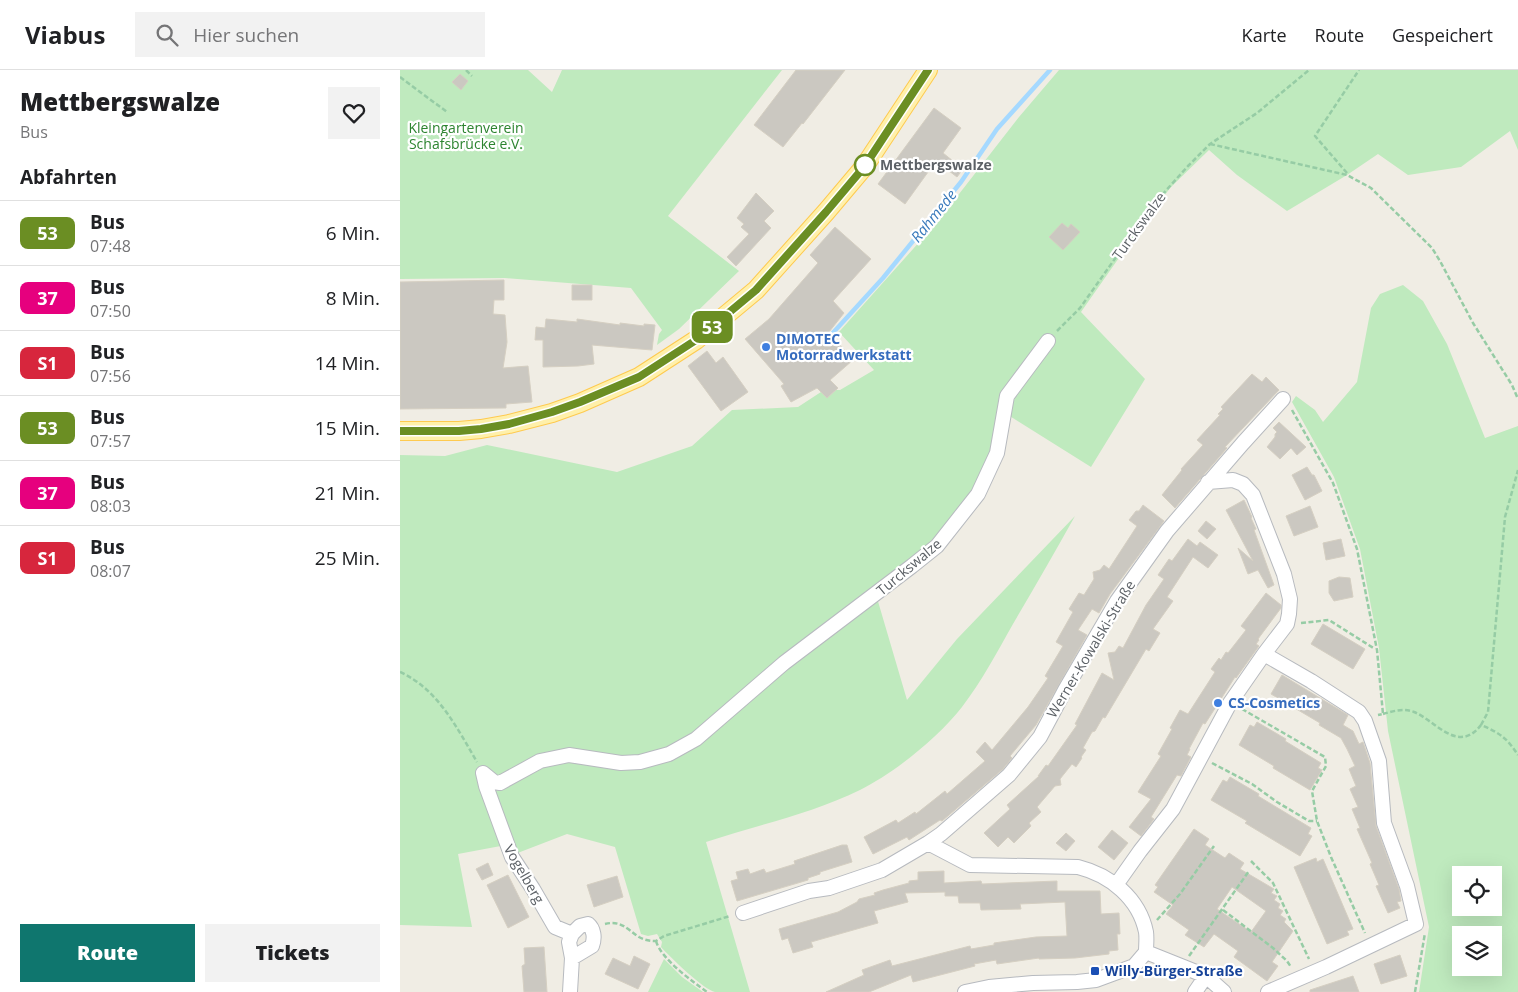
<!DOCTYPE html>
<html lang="de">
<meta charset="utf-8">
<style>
body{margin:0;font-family:"Open Sans",sans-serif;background:#f2f2f2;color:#202124;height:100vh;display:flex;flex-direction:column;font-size:19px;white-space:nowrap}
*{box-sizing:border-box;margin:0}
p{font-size:16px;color:#757577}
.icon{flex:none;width:28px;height:28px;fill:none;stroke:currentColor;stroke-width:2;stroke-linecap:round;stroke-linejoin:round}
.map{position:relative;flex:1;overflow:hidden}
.drawer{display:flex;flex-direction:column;background:#fff;width:400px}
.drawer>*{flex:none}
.badge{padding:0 10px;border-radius:8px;font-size:18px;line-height:32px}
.buttons{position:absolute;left:1052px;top:796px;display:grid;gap:10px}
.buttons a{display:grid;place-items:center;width:50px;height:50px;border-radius:0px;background:#fff;box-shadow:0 5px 20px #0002;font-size:25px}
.map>.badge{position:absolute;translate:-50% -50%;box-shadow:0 0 0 2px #fff}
h2{padding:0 20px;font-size:19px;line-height:45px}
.round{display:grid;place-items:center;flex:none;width:52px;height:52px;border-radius:0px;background:#f2f2f2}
.summary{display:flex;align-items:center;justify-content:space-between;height:85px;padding:0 20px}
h1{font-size:24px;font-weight:800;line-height:38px}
.cta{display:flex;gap:10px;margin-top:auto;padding:10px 20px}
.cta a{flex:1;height:58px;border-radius:0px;background:#0f766e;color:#fff;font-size:20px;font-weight:800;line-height:58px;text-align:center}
.cta a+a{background:#f2f2f2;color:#202124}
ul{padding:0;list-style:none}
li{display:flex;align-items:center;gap:15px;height:65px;padding:0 20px;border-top:1px solid #e0e0e0}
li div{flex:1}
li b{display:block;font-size:19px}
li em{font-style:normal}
li .badge{min-width:55px;font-weight:700;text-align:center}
header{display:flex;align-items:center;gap:30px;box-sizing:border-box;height:70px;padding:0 25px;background:#fff;border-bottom:1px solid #e0e0e0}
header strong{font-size:24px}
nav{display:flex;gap:28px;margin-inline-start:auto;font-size:18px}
.search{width:350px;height:45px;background:#f2f2f2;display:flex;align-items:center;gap:12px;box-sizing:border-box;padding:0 18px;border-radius:0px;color:#757577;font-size:19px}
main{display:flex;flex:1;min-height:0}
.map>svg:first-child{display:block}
.green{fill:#bfeabe;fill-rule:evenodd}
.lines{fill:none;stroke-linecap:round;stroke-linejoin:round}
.stream{stroke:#a5d9ff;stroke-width:4.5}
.building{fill:#cbc8c1;stroke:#d5cfc2;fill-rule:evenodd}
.minor-casing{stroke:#b7babf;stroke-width:16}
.major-casing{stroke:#feca4f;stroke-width:20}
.path{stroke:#96cca5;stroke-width:2.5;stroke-dasharray:5 2.5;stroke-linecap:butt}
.minor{stroke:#fff;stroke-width:14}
.major{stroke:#fff0aa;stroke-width:18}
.line-casing{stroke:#fff;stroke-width:11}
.line{stroke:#6b8e23;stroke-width:8}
.stop-dot{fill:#fff;stroke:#6b8e23;stroke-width:2.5}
.shop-dot{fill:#3f7fe0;stroke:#fff;stroke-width:2}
.transit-dot{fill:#1a4fb4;stroke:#fff;stroke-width:2}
.labels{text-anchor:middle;stroke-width:4.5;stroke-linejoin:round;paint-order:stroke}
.park-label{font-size:14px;fill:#2d8430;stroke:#fff}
.stop-label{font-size:14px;font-weight:bold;fill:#5c6166;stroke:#fff;text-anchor:start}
.street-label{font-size:14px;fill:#5c6166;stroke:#fff}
.shop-label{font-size:14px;font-weight:bold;fill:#366cbe;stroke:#fff;text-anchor:start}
.transit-label{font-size:14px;font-weight:bold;fill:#164399;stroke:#fff;text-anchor:start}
.water-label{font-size:15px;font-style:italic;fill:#3879bb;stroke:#fff}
</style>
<header>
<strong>Viabus</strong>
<div class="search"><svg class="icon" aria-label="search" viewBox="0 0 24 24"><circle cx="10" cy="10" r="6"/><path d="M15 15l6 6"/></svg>Hier suchen</div>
<nav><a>Karte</a><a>Route</a><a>Gespeichert</a></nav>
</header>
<main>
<section class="drawer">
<div class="summary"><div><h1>Mettbergswalze</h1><p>Bus</p></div><a class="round"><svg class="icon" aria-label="heart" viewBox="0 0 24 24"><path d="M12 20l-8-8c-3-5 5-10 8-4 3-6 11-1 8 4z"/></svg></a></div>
<h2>Abfahrten</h2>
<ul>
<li><span class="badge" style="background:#6b8e23;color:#fff">53</span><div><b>Bus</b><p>07:48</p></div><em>6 Min.</em></li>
<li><span class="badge" style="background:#e6007e;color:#fff">37</span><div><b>Bus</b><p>07:50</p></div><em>8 Min.</em></li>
<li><span class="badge" style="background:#d7263d;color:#fff">S1</span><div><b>Bus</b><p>07:56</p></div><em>14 Min.</em></li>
<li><span class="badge" style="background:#6b8e23;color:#fff">53</span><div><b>Bus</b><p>07:57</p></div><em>15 Min.</em></li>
<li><span class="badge" style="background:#e6007e;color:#fff">37</span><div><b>Bus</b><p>08:03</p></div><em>21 Min.</em></li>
<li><span class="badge" style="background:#d7263d;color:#fff">S1</span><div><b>Bus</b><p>08:07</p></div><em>25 Min.</em></li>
</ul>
<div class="cta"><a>Route</a><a>Tickets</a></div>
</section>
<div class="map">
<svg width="1118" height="922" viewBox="0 0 1118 922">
<rect width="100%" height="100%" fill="#f0ede4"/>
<path class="green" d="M 0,0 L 128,0 L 152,22 L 162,0 L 382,0 L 268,146 L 339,201 L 279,259 L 257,275 L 259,264 L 262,260 L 231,218 L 105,208 L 0,209 Z
M 659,0 L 1118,0 L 1118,80 L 1110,61 L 1061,97 L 1008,105 L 978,84 L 947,105 L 887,141 L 837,105 L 809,80 L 771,117 L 749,145 L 681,242 L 745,309 L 691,397 L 608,345 L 580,427 L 477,528 L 507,630 L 557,569 L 675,446 C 655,482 634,518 613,554 C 597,582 582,611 562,637 C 538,668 494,703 460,720 C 411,744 357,755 306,772 L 350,922 C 340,922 324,922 315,922 C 304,920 269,886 261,877 L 262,872 L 257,864 L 248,866 L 241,864 L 215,777 L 167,764 L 115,784 L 111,774 L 58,784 L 72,857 L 0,855 L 0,385 L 45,386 L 87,375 L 217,402 L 292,376 L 332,340 L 398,337 L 421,322 L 427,328 L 436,320 L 440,320 L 474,300 L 439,262 L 538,151 L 619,47 Z
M 1003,215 L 1023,231 L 1047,274 L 1085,368 L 1118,356 L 1118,922 L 1019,922 L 1029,857 L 988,661 L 979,578 L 960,479 L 934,407 L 892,332 L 896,326 L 915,340 L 923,352 L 957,312 L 971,238 L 980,224 ZM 1061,805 L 1094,805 L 1094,838 L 1061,838 ZM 1061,865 L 1094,865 L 1094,898 L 1061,898 Z
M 264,889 L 282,907 L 303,922 L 248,922 Z"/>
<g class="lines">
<path class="stream" d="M 431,265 L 483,208 L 561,112 L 597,59 L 650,0"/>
</g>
<path class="building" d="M 396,0 L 445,0 L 403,54 L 402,53 L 383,77 L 354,55 Z
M 60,4 L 68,11 L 61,20 L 52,12 Z
M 534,38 L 561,58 L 543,83 L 563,99 L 557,107 L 536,91 L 505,134 L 478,114 Z
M 356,123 L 374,141 L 364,151 L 371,158 L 336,196 L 327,187 L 349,164 L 341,157 L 344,154 L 337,148 Z
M 662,153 L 668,158 L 671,154 L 680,162 L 663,180 L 649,167 Z
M 435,157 L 471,189 L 433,231 L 444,243 L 429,262 L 453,290 L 430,310 L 438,318 L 427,328 L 417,318 L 391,332 L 381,316 L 384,314 L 345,269 L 369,249 L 418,193 L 410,185 Z
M 104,210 L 104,230 L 94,230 L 93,244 L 105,245 L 107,272 L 103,298 L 128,296 L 132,332 L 106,334 L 106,338 L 0,339 L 0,212 Z
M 172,215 L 192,215 L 192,230 L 172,230 Z
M 146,249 L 177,252 L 177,249 L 220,255 L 220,253 L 244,256 L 244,254 L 255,255 L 252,280 L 192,275 L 194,294 L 178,296 L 143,297 L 143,270 L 135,270 L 136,257 L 145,258 Z
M 307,281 L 316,293 L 323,287 L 348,322 L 321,341 L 288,296 Z
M 852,304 L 862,312 L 866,307 L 879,320 L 825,377 L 827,378 L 775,438 L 762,425 L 782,400 L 781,399 L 803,375 L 797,370 L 820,345 L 818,344 L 823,339 L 821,337 Z
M 879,352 L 906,377 L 897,385 L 891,378 L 880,389 L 867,377 L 875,367 L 875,364 L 877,362 L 873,358 Z
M 907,397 L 912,405 L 914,405 L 922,421 L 905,430 L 892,405 Z
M 844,430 L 852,447 L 851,448 L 856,459 L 854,460 L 874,515 L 868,518 L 858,500 L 848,504 L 838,478 L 853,491 L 826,440 Z
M 743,435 L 764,451 L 710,524 L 699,543 L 692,539 L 678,560 L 687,565 L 636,655 L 610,686 L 612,688 L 603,699 L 542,751 L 540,750 L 509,770 L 507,767 L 473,784 L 464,767 L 496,750 L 498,753 L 515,742 L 516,744 L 545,721 L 547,724 L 585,691 L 576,682 L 585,672 L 592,680 L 628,637 L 648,608 L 645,606 L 663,576 L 656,572 L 673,542 L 669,539 L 679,523 L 684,525 L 694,509 L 693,502 L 700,500 L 704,495 L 709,499 L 737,456 L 729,450 L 736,441 L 739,441 Z
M 910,436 L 918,457 L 894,466 L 886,446 Z
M 806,451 L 816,459 L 807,469 L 798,461 Z
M 788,469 L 797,476 L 800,472 L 818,485 L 808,498 L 793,487 L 767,527 L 773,531 L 753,559 L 760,563 L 749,581 L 746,579 L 705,648 L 703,647 L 695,661 L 692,662 L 683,678 L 686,680 L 681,687 L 682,688 L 676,697 L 672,694 L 660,709 L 661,715 L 655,716 L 637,737 L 641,742 L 629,753 L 631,756 L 614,773 L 608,767 L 598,777 L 584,763 L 610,739 L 607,735 L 639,706 L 638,706 L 646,695 L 648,696 L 677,655 L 675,654 L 702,603 L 714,610 L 708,583 L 715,582 L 719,576 L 723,578 L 746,535 L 764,509 L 758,505 L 769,489 L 772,491 Z
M 941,469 L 945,486 L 926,490 L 923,473 Z
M 939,507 L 950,508 L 953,527 L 934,531 L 929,523 L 929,511 Z
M 866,523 L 881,535 L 881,538 L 858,569 L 859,570 L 856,574 L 859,576 L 836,608 L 835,607 L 805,654 L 803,653 L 789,679 L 790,679 L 787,685 L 791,687 L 781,706 L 777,705 L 751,747 L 754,749 L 741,766 L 729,757 L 751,729 L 738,722 L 761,686 L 758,684 L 772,659 L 770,658 L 780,640 L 788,644 L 815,602 L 811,599 L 819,588 L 821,590 L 826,582 L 828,583 L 846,560 L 841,556 Z
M 923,554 L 965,579 L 953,599 L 911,574 Z
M 882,605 L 948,645 L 943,655 L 953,661 L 959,674 L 963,672 L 970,693 L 976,756 L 999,819 L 1001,831 L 997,832 L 1000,838 L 988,843 L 976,816 L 979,815 L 970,794 L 972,793 L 957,759 L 960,758 L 952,739 L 958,737 L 950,719 L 956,716 L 949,699 L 955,696 L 947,679 L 941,668 L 919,655 L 920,653 L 871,624 Z
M 857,652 L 886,669 L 885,671 L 921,693 L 918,698 L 922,700 L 910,720 L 873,698 L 874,696 L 839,675 L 850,655 L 854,657 Z
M 830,707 L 859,724 L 858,726 L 911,758 L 908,764 L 912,766 L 900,786 L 845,753 L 847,751 L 811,730 L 823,710 L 827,712 Z
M 794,759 L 809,769 L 805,775 L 825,788 L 829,783 L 844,793 L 840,799 L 874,819 L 871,823 L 877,826 L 874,830 L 880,834 L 878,838 L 883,841 L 880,845 L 886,849 L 884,852 L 893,861 L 874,889 L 872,892 L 878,896 L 867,911 L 834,887 L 838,881 L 814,864 L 804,877 L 785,865 L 789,860 L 766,844 L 773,835 L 754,822 L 758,817 L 755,815 ZM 832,817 L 866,841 L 851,862 L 817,839 Z
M 712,760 L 728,773 L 714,790 L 698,777 Z
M 666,763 L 675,771 L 666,781 L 656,773 Z
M 442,775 L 447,775 L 452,792 L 420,802 L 420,804 L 408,808 L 408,810 L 337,831 L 331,811 L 338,809 L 336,802 L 348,799 L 350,804 L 364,799 L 366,803 L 395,794 L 394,791 Z
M 916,788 L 917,792 L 923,789 L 953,859 L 947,861 L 949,865 L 927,874 L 894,797 Z
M 88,793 L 93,805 L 82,810 L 76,799 Z
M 544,801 L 544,813 L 581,811 L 582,814 L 657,811 L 657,821 L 700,821 L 701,844 L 719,843 L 720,864 L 717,864 L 718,880 L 709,881 L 709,884 L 675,888 L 639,889 L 639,888 L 597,894 L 596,890 L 574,894 L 575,896 L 513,912 L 511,905 L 469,922 L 426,922 L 464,905 L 462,900 L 490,890 L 492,896 L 570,876 L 571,879 L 594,875 L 594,873 L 636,867 L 667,866 L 665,832 L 620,834 L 621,839 L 581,840 L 580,833 L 559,833 L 558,826 L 545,826 L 545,822 L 505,823 L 508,832 L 474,841 L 478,853 L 411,872 L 413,877 L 393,883 L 388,868 L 382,870 L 379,859 L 438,842 L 457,832 L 459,829 L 475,825 L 474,823 L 483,820 L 509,813 L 509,811 L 518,810 L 518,802 Z
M 108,805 L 129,847 L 108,858 L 87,815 Z
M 217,806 L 223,827 L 194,837 L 187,815 Z
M 144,877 L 147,922 L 124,922 L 122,896 L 125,894 L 124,878 Z
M 1000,885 L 1007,906 L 981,914 L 974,894 Z
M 234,886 L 250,894 L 238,919 L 205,904 L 213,888 L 230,896 Z
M 953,906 L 959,922 L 910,922 L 910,920 Z"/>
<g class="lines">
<g class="minor-casing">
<path id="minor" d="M 864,584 L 911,611 L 959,642 L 965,651 L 979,691 L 984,753 L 1007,816 L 1016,854 L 926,897 L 868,922
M 83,703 L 94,712 L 100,713 L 140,691 L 169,685 L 221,693 L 240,692 L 269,684 L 296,669 L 384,593 L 512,496 L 537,476 L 578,424 L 597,383 L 607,326 L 648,271
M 83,703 L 86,716 L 112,787 L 133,819 L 155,857 L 172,864
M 528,773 L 541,764 L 609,705 L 640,667 L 665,620 L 717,531 L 767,461 L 843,373 L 883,329
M 716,815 L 740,781 L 773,739 L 830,633 L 864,584 L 887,554 L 889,544 L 890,529 L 884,504 L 853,425 L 843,414 L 833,410 L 808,412
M 343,843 L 409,821 L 429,818 L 482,800 L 528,773 L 570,795 L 678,797 C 710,805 739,828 746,862 C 747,868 746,875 746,882
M 746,882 L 806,906 L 824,922
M 170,922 L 172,888 L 169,872 L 172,864 L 180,856 L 188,854 C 194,859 195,868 192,876 L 172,888
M 565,922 L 589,917 L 633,913 L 677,912 L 696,910 L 734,896 L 746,882
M 795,922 L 806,906"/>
</g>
<g class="major-casing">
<path id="major" d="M 0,361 L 59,361 L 81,359 L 109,354 L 152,343 L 180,333 L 239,307 L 296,270 L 356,220 L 426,142 L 464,97 L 528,0"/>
</g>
<path class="path" d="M 66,0 L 72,6
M 0,7 L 47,42
M 810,74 L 947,105 L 971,118 L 1032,178 L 1040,191 L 1073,253 L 1112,315 L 1118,329
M 947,103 L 915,66 L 959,0
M 657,261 L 680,238 L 753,135 L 788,96 L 810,74 L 857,43 L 909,0
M 892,340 L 933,413 L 957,479 L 977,580 L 983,644 L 978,645
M 901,553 L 929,550 L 975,579
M 0,602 C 38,619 57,658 77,692
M 842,639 L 925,687 L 926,696 L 912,721 L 917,751 L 931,787 L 965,863
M 983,644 C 993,641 1004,638 1014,642 C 1035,650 1058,685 1081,655 C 1100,663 1107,668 1118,685
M 1081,655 L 1088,642 L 1105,447 L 1118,400
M 812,693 L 852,714 L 877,732 L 909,751 L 917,751
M 851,791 L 873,813 L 909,889
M 823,840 L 873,878 L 887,891 L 891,897
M 757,850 L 780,824 L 814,776
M 205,854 C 221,850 227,859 239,867 C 244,870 250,871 256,871 L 264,866 L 330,846
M 256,871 C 261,889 292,911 307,922
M 789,886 L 849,801
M 1015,922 L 1025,863"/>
<use href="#minor" class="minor"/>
<use href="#major" class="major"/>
</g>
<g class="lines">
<g class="line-casing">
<path id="line" d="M 0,361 L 59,361 L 81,359 L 109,354 L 152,342 L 180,332 L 239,307 L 296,270 L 356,220 L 426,142 L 464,97 L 528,0"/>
</g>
<use href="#line" class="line"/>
</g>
<circle class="stop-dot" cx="465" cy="95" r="10"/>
<g class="shop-dot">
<circle cx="366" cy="277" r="5"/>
<circle cx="818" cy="633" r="5"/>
</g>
<rect class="transit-dot" x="690" y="896" width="10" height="10" rx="2.5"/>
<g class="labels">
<g class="park-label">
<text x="66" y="63">Kleingartenverein<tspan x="66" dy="16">Schafsbrücke e.V.</tspan></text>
</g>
<g class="stop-label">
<text x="480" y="100">Mettbergswalze</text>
</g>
<g class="street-label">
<text transform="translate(739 156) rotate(-54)" y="5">Turckswalze</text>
<text transform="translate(509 497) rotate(-40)" y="5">Turckswalze</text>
<text transform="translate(691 579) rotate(-59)" y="5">Werner-Kowalski-Straße</text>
<text transform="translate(124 804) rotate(60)" y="5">Vogelberg</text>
</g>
<g class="shop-label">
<text x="376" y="274">DIMOTEC<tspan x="376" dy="16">Motorradwerkstatt</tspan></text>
<text x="828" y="638">CS-Cosmetics</text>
</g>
<g class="transit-label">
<text x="705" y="906">Willy-Bürger-Straße</text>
</g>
<g class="water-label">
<text transform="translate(534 146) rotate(-51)" y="5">Rahmede</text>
</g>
</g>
</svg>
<div class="buttons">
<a><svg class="icon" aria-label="locate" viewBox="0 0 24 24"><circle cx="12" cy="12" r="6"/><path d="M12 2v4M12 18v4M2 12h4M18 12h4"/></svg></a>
<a><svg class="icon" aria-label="layers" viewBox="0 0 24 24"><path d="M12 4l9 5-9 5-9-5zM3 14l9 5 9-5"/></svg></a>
</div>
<b class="badge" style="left:312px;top:257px;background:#6b8e23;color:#fff">53</b>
</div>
</main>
